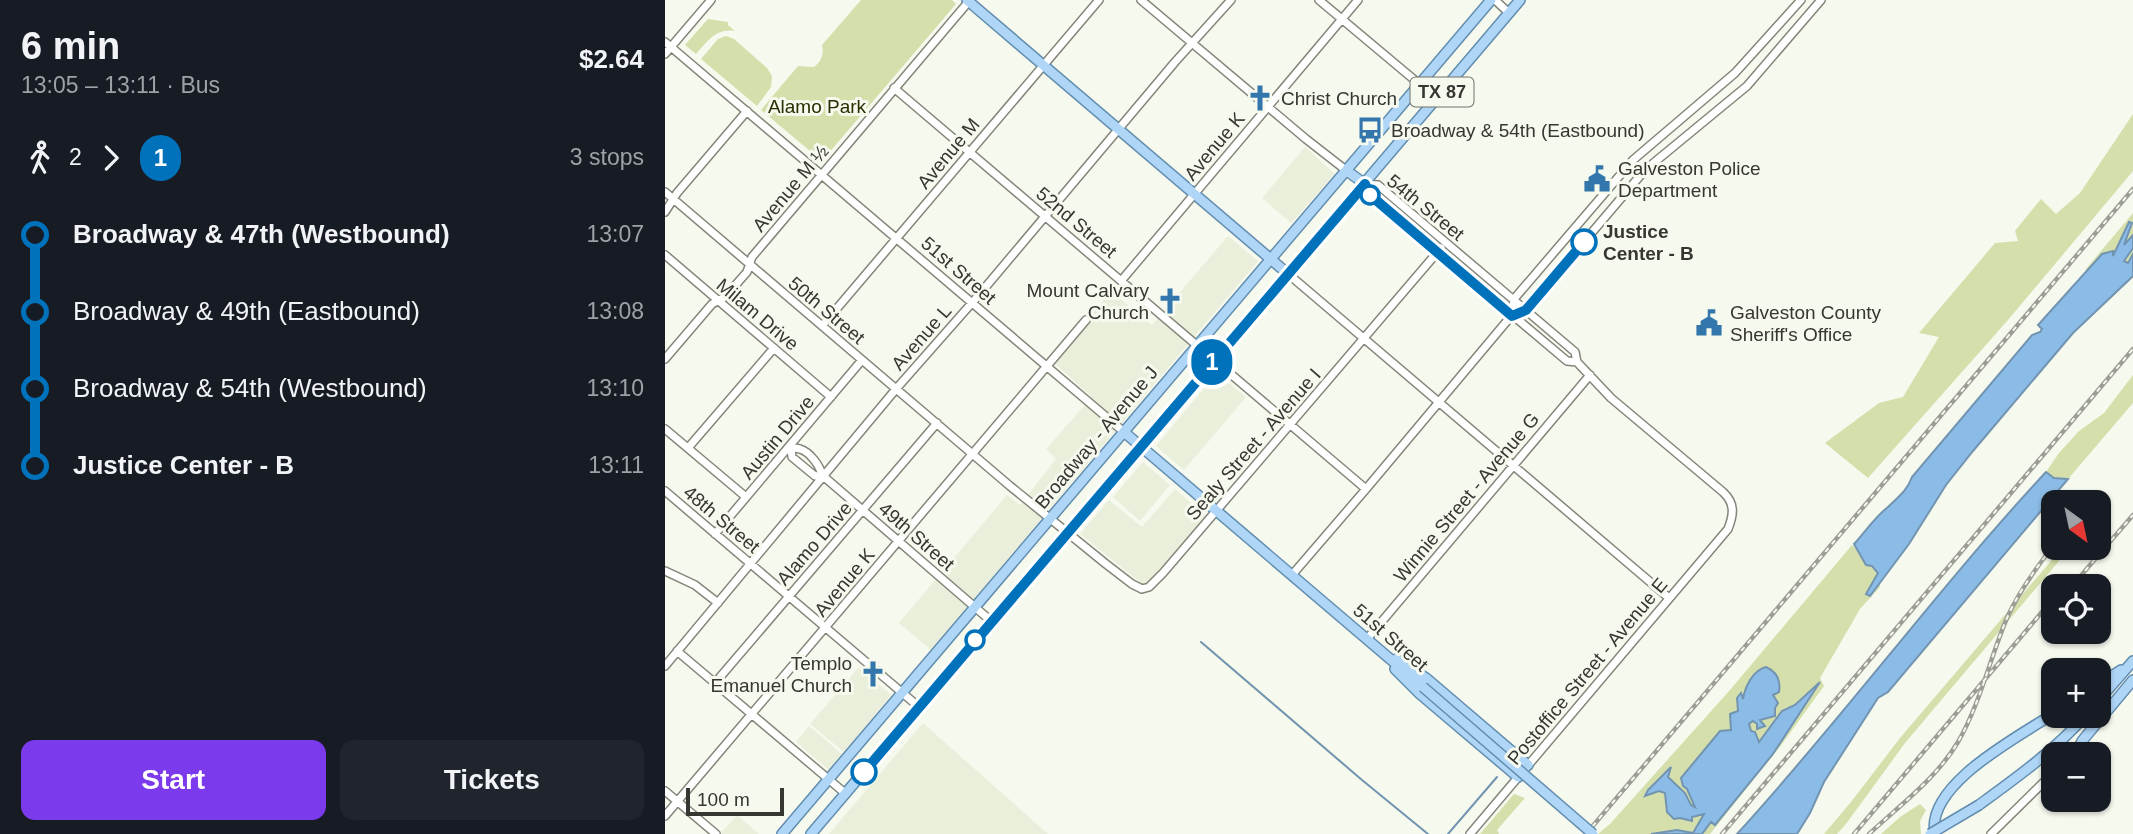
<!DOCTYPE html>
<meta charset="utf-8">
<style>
body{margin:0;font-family:Arial,sans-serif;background:#20242c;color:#f1f3f6;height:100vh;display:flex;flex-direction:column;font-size:26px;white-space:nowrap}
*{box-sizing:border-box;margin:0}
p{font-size:23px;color:#9ea1a6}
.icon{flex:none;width:38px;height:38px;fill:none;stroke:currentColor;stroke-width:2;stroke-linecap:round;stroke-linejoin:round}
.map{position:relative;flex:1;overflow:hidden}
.sheet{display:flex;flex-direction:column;background:#171b24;width:665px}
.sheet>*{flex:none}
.badge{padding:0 14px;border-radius:23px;font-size:24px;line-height:46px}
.needle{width:46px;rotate:147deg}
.tools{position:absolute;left:1376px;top:490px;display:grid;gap:14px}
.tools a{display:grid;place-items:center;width:70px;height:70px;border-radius:14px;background:#171b24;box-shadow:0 2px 5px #0004;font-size:35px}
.scale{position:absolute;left:21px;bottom:18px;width:98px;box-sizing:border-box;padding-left:7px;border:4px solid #363732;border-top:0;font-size:19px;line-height:24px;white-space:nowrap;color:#363732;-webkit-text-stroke:5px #f6f9ed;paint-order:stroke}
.map>.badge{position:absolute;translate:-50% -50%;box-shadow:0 0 0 4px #fff}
.legs{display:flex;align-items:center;gap:10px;height:77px;padding:0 21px;font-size:23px}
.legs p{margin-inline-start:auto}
.headline{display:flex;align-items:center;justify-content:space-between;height:119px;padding:0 21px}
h1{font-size:38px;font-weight:600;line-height:52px}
.action{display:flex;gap:14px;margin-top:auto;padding:14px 21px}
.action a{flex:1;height:80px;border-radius:14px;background:#7c3aed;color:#fff;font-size:28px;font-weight:600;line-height:80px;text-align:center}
.action a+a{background:#20242c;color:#f1f3f6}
ul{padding:0 21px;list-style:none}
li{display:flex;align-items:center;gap:24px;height:77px;font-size:26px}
li i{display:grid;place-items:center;width:10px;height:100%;margin:0 9px;background:currentColor}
li i::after{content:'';width:18px;height:18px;margin:-9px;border:5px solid;border-radius:50%;background:#171b24}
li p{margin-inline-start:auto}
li:first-child i{background:linear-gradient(#0000 50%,currentColor 0)}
li:last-child i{background:linear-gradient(currentColor 50%,#0000 0)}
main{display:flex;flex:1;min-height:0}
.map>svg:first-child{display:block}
.built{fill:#eaefdb}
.green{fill:#d4dfac}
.water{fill:#8bbce7;stroke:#7294b1;stroke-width:2}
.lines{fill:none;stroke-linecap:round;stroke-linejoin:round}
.stream{stroke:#7294b1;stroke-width:2}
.minor-casing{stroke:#84867b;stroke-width:10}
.major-casing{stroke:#628daf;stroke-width:12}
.minor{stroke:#fff;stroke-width:7}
.major{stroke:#afd6f7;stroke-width:9}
.rail-casing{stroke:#9c9e95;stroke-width:4.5}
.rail{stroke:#f6f9ed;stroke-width:2;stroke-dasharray:5;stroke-linecap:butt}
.major-bridge-casing{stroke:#628daf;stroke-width:12;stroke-linecap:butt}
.major-bridge{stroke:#afd6f7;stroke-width:9}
.line-1-casing{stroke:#fff;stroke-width:16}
.line-1{stroke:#0072bc;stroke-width:10}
.stop-1-dot{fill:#fff;stroke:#0072bc;stroke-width:3.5}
.labels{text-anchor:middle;stroke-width:6;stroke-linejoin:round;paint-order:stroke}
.shield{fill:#f6f9ed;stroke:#70716a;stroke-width:2}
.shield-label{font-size:18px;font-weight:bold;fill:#363732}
.poi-label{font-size:19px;fill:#363732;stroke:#f6f9ed;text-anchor:start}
.park-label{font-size:19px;fill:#292f01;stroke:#f6f9ed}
.street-label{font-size:19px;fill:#363732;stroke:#f6f9ed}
.stop-label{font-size:19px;font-weight:bold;fill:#363732;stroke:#f6f9ed;text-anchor:start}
</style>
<main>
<section class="sheet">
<div class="headline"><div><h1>6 min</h1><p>13:05 – 13:11 · Bus</p></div><b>$2.64</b></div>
<div class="legs"><svg class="icon" aria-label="walk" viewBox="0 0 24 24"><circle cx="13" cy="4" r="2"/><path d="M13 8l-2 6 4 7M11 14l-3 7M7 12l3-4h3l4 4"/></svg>2<svg class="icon" aria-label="forward" viewBox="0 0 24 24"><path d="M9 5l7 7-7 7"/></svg><b class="badge" style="background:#0072bc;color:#fff">1</b><p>3 stops</p></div>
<ul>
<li><i style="color:#0072bc"></i><b>Broadway &amp; 47th (Westbound)</b><p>13:07</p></li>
<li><i style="color:#0072bc"></i><span>Broadway &amp; 49th (Eastbound)</span><p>13:08</p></li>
<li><i style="color:#0072bc"></i><span>Broadway &amp; 54th (Westbound)</span><p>13:10</p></li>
<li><i style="color:#0072bc"></i><b>Justice Center - B</b><p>13:11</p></li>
</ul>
<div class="action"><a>Start</a><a>Tickets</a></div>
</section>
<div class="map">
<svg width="1468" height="834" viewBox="0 0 1468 834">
<rect width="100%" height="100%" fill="#f6f9ed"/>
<path class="built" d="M 640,147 L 670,174 L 626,223 L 597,198 Z
M 563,236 L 593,261 L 266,650 L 234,623 L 342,495 L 355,505 L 391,459 L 381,449 L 427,397 L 387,361 L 446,291 L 487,325 Z
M 552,373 L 581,397 L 519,470 L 491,446 Z
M 478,462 L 505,485 L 475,521 L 448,497 Z
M 510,489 L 541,516 L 480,586 L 415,534 L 444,500 L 477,527 Z
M 194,667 L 226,695 L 179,752 L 145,724 Z
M 258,723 L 383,834 L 164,834 Z
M 144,726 L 177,754 L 164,770 L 131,742 Z
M 72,815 L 94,834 L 55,834 Z"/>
<path class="green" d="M 196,0 L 287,0 L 291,4 L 157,161 L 96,110 L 133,66 L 149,67 C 157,61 159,54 157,45 Z
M 43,19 L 63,22 L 63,25 L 70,31 C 51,28 43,41 31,54 L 20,45 Z
M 61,36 L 69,39 L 102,68 L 107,76 L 106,87 L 92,106 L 36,59 L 53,39 Z
M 1468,114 L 1468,171 L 1343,320 L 1203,478 L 1160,443 L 1214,403 L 1238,397 L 1274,337 L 1254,333 L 1330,243 L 1353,241 L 1350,231 L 1376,199 L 1391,214 L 1415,193 Z
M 1468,213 L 1468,263 L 1464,265 L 1420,270 Z
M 1468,375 L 1468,403 L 1403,479 L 1389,478 L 1381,472 L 1394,453 L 1414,431 L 1439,413 Z
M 1187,545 L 1211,567 L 1215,587 L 1195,609 L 1155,678 L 1159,686 L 1117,744 L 1045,834 L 933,834 L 945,824 L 1065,690 Z
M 1397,548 L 1405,548 L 1240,743 L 1181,824 L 1172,834 L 1159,834 L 1186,802 L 1235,738 Z
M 849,794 L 860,798 L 832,830 L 834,834 L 815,834 Z
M 1255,804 L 1261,810 L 1255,821 L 1256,834 L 1216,834 L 1235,817 Z"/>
<path class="water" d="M 1464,222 L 1467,223 L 1459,245 L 1468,235 L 1468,248 L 1459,261 L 1463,263 L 1468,254 L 1468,276 L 1408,333 L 1308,451 L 1281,485 L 1244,544 L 1205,596 L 1201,594 L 1213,573 L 1207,566 L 1201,565 L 1189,544 C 1200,532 1210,517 1223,507 C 1233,497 1242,491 1247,477 L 1367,335 L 1375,332 L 1377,329 L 1373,325 L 1437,254 L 1448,251 L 1448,256 Z
M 1381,472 L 1389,478 L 1403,479 L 1223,692 L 1213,698 L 1159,782 L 1145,813 L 1132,834 L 1072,834 C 1179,717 1273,588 1381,472 Z
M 1101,667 C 1112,672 1116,680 1114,692 L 1108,695 L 1113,703 L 1110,708 L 1110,716 L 1095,720 L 1100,726 L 1092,729 L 1092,724 L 1088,721 L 1084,724 L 1086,731 L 1090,732 L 1094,742 L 1117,711 L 1130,705 L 1155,682 L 1108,754 L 1050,825 L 1046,822 L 1037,834 L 986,834 L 1012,830 L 1028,833 L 1039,814 L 1027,817 L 1027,821 L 1015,818 L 1009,819 L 1002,812 L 1000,793 L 994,791 L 980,796 L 983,790 L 1006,767 L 1003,777 L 1020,793 L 1026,805 L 1030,807 L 1022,789 L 1018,786 L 1016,778 L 1055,731 L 1066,730 L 1065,714 L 1073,711 L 1072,698 L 1076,693 L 1078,699 C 1080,687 1088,670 1101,667 Z"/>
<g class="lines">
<path class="stream" d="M 536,642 L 697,780 L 763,834
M 783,834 L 832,777"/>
<g class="minor-casing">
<path id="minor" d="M 476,0 L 641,139 L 682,171
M 654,0 L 771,98
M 830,0 L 844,13
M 0,42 L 459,432
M 0,54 L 46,0
M 229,88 L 701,489 L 847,315 L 861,310 L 980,170 L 1082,86 L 1156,0
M 0,192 L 345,486 L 441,564 L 467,584 L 477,589 L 484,587 L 498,573 L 776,248
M 0,212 L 12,193 L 82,111
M 0,255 L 166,397
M 622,273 L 1004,598
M 456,281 L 693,0
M 847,315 L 849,299 L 968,160 L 1070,73 L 1136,0
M 157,326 L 434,0
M 0,359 L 47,304 L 60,297 L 82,272 L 87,257 L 305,0
M 0,429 L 81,497
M 124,447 C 127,448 131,448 135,449 C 145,452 155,466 157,475
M 23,448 L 109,348
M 126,449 L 127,457 L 150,476 L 157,475 L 326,621
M 0,491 L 254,707
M 50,534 L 197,360
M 0,571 L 30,585 L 53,603
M 627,575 L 701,489
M 702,639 L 925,375
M 12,651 L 181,794
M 0,666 L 231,389 L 313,296 L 510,62 L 566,0
M 50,683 L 272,423
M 1406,754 L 1417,741
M 0,791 L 51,834
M 0,816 L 421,320
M 805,834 L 1063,529 C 1069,514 1070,503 1058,492 L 946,398 L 912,362 L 910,352 L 713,185 L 700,184 L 705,195 L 902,361 L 912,362
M 1326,834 L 1388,773"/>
</g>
<g class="major-casing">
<path id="major" d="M 302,0 L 622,273
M 682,171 L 700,184
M 459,432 L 758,687
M 731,659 L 761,678 L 863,765
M 730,669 L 755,694 L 853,777
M 1433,685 L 1456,670
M 1433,701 L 1468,661
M 1417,741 L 1468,680
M 1314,805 C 1351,778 1389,751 1420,716
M 117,834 L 826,0
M 146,834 L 855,0
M 1270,834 C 1260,785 1353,737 1388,714"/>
</g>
<use href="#minor" class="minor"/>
<use href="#major" class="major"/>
<g class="rail-casing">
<path id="rail" d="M 1407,586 L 1468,515
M 921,834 L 1468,189
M 1057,834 L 1468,349
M 1189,834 L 1388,599
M 1204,834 C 1235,805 1271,779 1293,742 C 1315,704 1325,658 1342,618 C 1353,593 1369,571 1385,550"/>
</g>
<use href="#rail" class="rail"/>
<g class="major-bridge-casing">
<path id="major-bridge" d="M 758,687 L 928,834
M 1265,834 L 1314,805"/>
</g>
<use href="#major-bridge" class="major-bridge"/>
</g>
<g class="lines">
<g class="line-1-casing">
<path id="line-1" d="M 199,772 L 700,184 L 705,195 L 847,316 L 861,310 L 919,242"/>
</g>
<use href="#line-1" class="line-1"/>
</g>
<defs>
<g id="church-bare" transform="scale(2.1)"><path d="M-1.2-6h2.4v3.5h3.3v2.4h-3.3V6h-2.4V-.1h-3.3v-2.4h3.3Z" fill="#3276ac" stroke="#f6f9ed" stroke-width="2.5" paint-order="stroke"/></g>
<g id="bus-bare" transform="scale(2.1)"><path d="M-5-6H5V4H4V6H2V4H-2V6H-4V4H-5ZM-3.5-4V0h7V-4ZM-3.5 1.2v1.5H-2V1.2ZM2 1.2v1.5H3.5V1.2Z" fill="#3276ac" stroke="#f6f9ed" stroke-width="2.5" paint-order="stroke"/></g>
<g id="civic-bare" transform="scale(2.1)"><path d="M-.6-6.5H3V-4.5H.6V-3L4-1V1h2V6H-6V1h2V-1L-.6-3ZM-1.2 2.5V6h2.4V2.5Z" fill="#3276ac" stroke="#f6f9ed" stroke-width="2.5" paint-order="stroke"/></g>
</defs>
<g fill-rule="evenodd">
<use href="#church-bare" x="595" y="98"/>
<use href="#bus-bare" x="705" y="130"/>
<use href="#civic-bare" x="932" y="179"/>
<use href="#church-bare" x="505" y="301"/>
<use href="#civic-bare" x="1044" y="323"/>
<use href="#church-bare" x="208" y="674"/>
</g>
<g class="stop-1-dot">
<circle cx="705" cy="195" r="9"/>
<circle cx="919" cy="242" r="12"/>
<circle cx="310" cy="640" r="9"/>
<circle cx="199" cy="772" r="12"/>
</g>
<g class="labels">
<rect class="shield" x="745.5" y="77.5" width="63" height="29" rx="5"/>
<g class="shield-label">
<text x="777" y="98">TX 87</text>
</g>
<g class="poi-label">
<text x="616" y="105">Christ Church</text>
<text x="726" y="137">Broadway &amp; 54th (Eastbound)</text>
<text x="953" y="175">Galveston Police<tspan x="953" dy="22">Department</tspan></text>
<text x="484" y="297" text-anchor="end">Mount Calvary<tspan x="484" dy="22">Church</tspan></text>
<text x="1065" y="319">Galveston County<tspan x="1065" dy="22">Sheriff's Office</tspan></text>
<text x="187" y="670" text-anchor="end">Templo<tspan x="187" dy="22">Emanuel Church</tspan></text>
</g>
<g class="park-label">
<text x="152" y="113">Alamo Park</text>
</g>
<g class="street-label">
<text transform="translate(549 146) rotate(-50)" y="7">Avenue K</text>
<text transform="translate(283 153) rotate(-50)" y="7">Avenue M</text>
<text transform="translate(125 188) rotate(-50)" y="7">Avenue M ½</text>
<text transform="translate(761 207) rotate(39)" y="7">54th Street</text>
<text transform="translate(412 222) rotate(40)" y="7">52nd Street</text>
<text transform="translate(294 270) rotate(41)" y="7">51st Street</text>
<text transform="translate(162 310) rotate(40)" y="7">50th Street</text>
<text transform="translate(93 314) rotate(40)" y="7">Milam Drive</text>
<text transform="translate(256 337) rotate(-49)" y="7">Avenue L</text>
<text transform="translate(112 437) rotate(-50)" y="7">Austin Drive</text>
<text transform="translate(431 437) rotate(-50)" y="7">Broadway - Avenue J</text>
<text transform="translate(588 444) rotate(-49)" y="7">Sealy Street - Avenue I</text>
<text transform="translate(801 497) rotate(-50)" y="7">Winnie Street - Avenue G</text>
<text transform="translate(57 519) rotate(40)" y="7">48th Street</text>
<text transform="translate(252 536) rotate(41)" y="7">49th Street</text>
<text transform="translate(149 543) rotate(-49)" y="7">Alamo Drive</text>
<text transform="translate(179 582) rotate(-50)" y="7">Avenue K</text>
<text transform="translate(726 637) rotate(41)" y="7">51st Street</text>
<text transform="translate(922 671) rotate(-50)" y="7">Postoffice Street - Avenue E</text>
</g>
<g class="stop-label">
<text x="938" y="238">Justice<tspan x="938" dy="22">Center - B</tspan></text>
</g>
</g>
</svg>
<div class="tools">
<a><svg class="needle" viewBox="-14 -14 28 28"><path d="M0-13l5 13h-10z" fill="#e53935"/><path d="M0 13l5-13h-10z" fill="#9ea1a6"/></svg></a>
<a><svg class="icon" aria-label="locate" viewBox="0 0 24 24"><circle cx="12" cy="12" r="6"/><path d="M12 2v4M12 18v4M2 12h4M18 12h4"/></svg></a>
<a>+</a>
<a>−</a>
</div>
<div class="scale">100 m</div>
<b class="badge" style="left:547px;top:362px;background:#0072bc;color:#fff">1</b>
</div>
</main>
